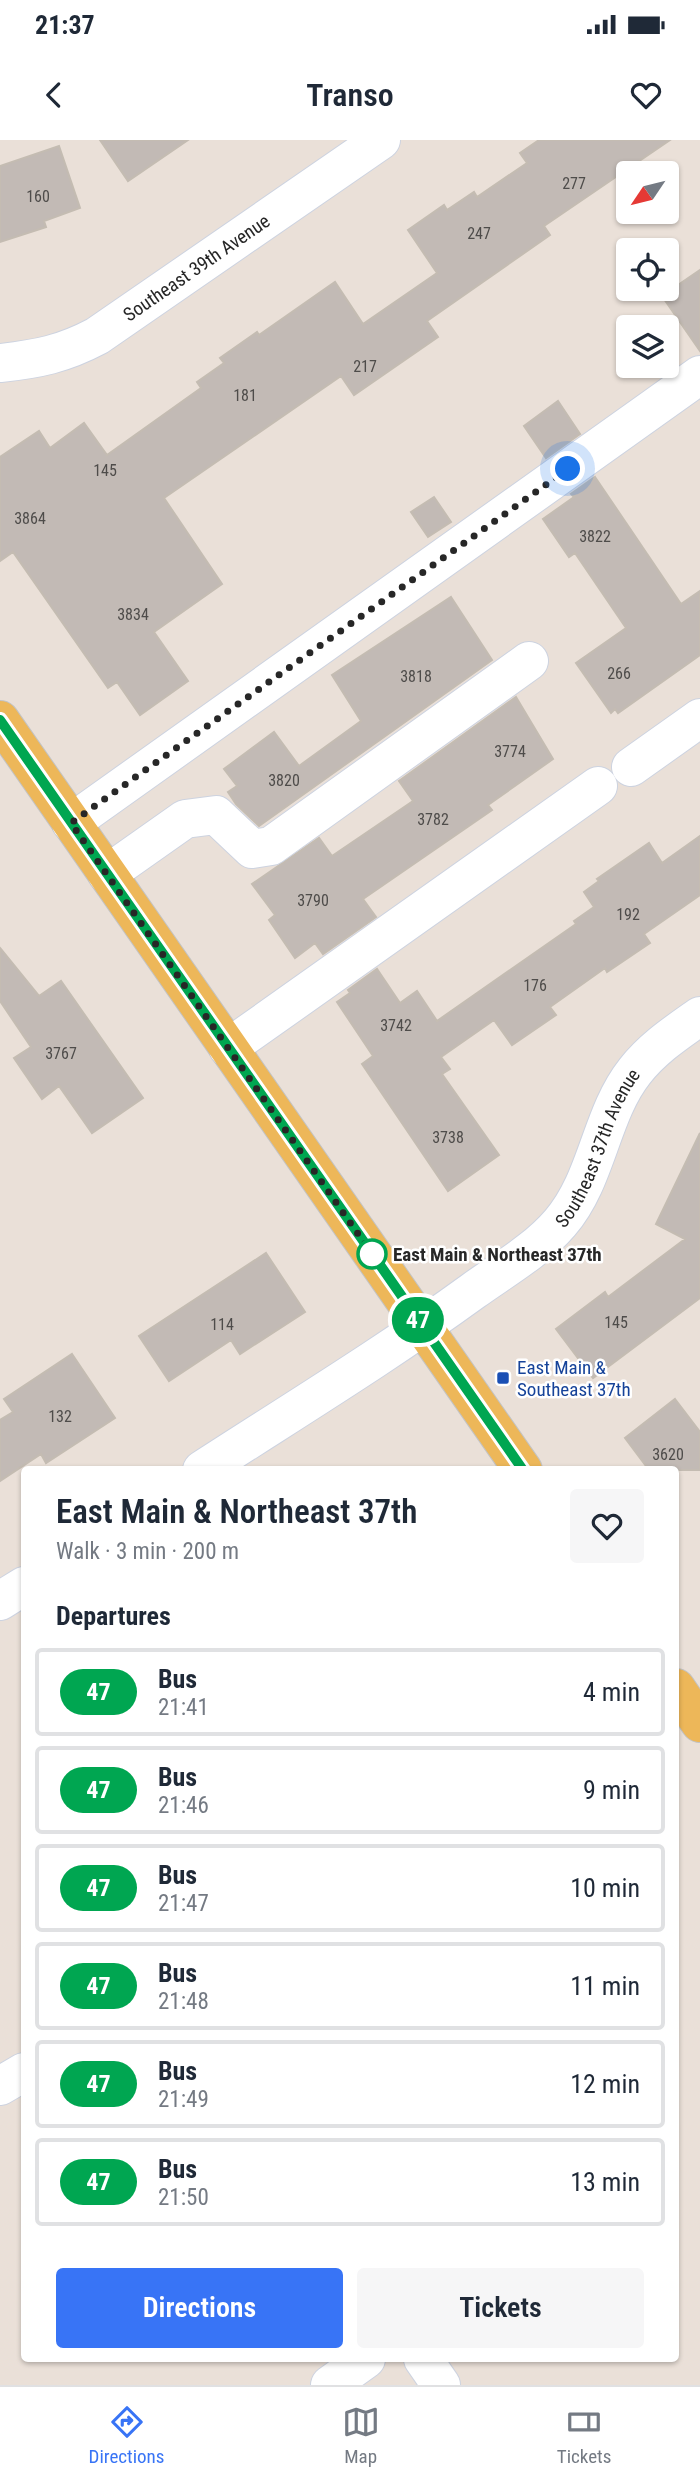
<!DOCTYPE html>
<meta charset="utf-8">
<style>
body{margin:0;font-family:"Roboto Condensed",sans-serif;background:#f6f6f7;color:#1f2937;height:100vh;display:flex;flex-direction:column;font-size:26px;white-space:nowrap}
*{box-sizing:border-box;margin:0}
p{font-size:23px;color:#747a83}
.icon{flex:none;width:38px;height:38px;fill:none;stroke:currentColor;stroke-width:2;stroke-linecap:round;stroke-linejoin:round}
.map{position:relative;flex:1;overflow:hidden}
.side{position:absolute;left:21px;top:1326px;width:658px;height:896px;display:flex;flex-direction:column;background:#fff;border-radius:7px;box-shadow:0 2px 5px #0004}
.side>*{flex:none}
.badge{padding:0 14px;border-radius:23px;font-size:24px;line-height:46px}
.needle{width:46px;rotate:235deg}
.fabs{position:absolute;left:616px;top:21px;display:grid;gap:14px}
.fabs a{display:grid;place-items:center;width:63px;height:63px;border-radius:7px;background:#fff;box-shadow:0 2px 5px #0004;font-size:35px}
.you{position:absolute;width:35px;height:35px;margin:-18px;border:5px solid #fff;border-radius:50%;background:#1a73e8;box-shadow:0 0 0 10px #1a73e833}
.map>.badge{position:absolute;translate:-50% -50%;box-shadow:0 0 0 4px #fff}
h2{padding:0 35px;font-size:26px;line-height:63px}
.round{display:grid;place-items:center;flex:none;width:74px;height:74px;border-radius:7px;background:#f6f6f7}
.summary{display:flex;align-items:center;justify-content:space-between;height:119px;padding:0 35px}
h1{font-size:33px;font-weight:600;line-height:52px}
.cta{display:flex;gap:14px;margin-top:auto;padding:14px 35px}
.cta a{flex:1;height:80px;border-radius:7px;background:#3874f6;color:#fff;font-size:28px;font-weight:600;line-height:80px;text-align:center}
.cta a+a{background:#f6f6f7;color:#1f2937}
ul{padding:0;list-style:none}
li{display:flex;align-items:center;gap:21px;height:88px;margin:0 14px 10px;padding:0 21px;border:4px solid #e0e1e3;border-radius:7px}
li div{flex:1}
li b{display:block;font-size:26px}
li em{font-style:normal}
li .badge{min-width:77px;font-weight:700;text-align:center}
.status{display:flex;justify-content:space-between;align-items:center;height:49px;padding:0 35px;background:#fff;direction:ltr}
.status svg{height:19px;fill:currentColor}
header{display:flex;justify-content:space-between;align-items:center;height:91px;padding:0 35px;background:#fff;font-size:32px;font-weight:600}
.tabs{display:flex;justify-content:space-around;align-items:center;height:98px;border-top:2px solid #e0e1e3;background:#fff;font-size:19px;color:#747a83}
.tabs a{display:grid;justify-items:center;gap:4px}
.tabs .active{color:#3874f6}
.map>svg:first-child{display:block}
.building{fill:#c2bab5;stroke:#c4bcb2;stroke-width:2}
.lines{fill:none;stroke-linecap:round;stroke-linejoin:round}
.minor-casing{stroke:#cdd3e0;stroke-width:40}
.major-casing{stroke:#c3c3c3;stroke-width:40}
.minor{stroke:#fff;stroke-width:38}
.major{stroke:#edb759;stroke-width:38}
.line-casing{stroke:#fff;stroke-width:16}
.line{stroke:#00a651;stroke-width:10}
.walk{stroke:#272727;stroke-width:7;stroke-dasharray:0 12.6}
.stop-dot{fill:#fff;stroke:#00a651;stroke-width:3.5}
.transit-dot{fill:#1a4fb4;stroke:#fff;stroke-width:2.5}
.labels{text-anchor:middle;stroke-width:5;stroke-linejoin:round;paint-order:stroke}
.number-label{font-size:16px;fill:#4e4c4a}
.street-label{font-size:19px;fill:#272727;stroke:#fff}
.stop-label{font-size:19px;font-weight:bold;fill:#272727;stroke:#fff;text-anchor:start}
.transit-label{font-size:19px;fill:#164399;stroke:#fff;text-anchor:start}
</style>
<div class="status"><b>21:37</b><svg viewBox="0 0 49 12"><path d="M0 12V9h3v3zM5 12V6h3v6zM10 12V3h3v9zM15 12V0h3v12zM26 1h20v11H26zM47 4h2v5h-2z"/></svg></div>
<header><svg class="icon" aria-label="back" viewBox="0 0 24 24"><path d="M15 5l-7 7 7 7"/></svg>Transo<svg class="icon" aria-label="heart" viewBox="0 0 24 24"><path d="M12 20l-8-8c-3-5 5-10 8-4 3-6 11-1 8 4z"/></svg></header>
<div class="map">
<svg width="700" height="2245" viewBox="0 0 700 2245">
<rect width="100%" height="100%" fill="#eae0d8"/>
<path class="building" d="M 100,0 L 188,0 L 128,41 Z
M 539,0 L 670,0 L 544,86 L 550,95 L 427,181 L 438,197 L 354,255 L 341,236 L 164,358 L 222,444 L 154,492 L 188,541 L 140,575 L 117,542 L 108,548 L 13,412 L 0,421 L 0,317 L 39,291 L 50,308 L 84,283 L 107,315 L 201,248 L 197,242 L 224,223 L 220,218 L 257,192 L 259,195 L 335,142 L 363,184 L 437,133 L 408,90 L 444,65 L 447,70 L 474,52 L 477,57 L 527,23 L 520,13 Z
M 59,6 L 80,68 L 44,81 L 46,87 L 0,102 L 0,26 Z
M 700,130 L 700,211 L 662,156 Z
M 558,261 L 580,294 L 546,318 L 524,286 Z
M 595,337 L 681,464 L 700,451 L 700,515 L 618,573 L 615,569 L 611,573 L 576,523 L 626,488 L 575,413 L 569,417 L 543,379 L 574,357 L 571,354 Z
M 434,357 L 451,382 L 428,397 L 411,372 Z
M 451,457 L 492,520 L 259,686 L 236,664 L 228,652 L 237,646 L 224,629 L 274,592 L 299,626 L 361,581 L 332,535 Z
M 516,557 L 553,619 L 488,665 L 492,670 L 363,759 L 376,777 L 323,814 L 315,803 L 295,818 L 269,780 L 275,775 L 252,744 L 319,698 L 332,716 L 413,661 L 399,641 Z
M 700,696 L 700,755 L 644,794 L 650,803 L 607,832 L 605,828 L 550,867 L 556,875 L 512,905 L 494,880 L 441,917 L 450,929 L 442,934 L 499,1015 L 448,1051 L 362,924 L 373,916 L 337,862 L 350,853 L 348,850 L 377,829 L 400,863 L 417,851 L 437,881 L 576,784 L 574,781 L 594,767 L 584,752 L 599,741 L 597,739 L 649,703 L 662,723 Z
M 0,808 L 39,856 L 61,841 L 143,958 L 92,993 L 59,946 L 42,959 L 14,918 L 31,907 L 0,861 Z
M 700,993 L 700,1158 L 593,1238 L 556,1189 L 605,1152 L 608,1157 L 685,1099 L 656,1084 Z
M 266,1113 L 305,1172 L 240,1214 L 231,1200 L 169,1241 L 139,1196 Z
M 72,1214 L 115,1278 L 46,1323 L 41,1314 L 0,1341 L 0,1280 L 13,1272 L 4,1259 Z
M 675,1259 L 700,1292 L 700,1330 L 649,1330 L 625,1298 Z"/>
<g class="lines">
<g class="minor-casing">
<g id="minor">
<path id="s1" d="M 0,223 C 38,219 63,214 97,196 L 381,0"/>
<path d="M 631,627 L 700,578"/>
<path d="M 71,683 L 700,235"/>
<path d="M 107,734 L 185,679 L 216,675 L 252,709 L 271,706 L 529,521"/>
<path d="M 228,908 L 598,646"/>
<path id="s2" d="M 202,1330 C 293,1271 385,1215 473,1151 C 502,1130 536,1111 560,1083 C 598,1039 600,975 635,931 C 653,908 676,893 700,876"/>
<path d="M 0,1461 L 24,1446"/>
<path d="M 0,1946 L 24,1932"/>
<path d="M 423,2219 L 441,2245"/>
<path d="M 330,2245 L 366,2219"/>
</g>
</g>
<g class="major-casing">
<path id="major" d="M 0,580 L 523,1330
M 676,1548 L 700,1583"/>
</g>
<use href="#minor" class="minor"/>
<use href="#major" class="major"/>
</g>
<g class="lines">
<g class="line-casing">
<path id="line" d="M 0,580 L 523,1330"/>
</g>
<use href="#line" class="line"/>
<path class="walk" d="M 372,1114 L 71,683 L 568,329"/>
</g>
<circle class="stop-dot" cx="372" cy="1114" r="14"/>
<rect class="transit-dot" x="496" y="1231" width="14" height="14" rx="3.5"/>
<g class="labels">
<g class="number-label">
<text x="574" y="49">277</text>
<text x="38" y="62">160</text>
<text x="479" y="99">247</text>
<text x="365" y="232">217</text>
<text x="245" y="261">181</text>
<text x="105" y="336">145</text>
<text x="30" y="384">3864</text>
<text x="595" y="402">3822</text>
<text x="133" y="480">3834</text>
<text x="619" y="539">266</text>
<text x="416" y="542">3818</text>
<text x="510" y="617">3774</text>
<text x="284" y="646">3820</text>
<text x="433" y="685">3782</text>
<text x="313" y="766">3790</text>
<text x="628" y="780">192</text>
<text x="535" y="851">176</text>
<text x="396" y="891">3742</text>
<text x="61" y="919">3767</text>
<text x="448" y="1003">3738</text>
<text x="616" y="1188">145</text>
<text x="222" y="1190">114</text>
<text x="60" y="1282">132</text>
<text x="668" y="1320">3620</text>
</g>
<g class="street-label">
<text dy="7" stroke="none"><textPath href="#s1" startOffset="222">Southeast 39th Avenue</textPath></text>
<text dy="7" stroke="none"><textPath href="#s2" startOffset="520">Southeast 37th Avenue</textPath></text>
</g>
<g class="stop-label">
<text x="393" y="1121">East Main &amp; Northeast 37th</text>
</g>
<g class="transit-label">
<text x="517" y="1234">East Main &amp;<tspan x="517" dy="22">Southeast 37th</tspan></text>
</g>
</g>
</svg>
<div class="fabs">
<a><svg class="needle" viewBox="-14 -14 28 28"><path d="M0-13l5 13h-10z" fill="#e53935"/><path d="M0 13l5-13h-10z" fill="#747a83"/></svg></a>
<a><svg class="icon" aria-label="locate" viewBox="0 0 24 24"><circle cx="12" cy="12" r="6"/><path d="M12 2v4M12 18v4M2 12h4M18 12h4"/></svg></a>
<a><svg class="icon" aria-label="layers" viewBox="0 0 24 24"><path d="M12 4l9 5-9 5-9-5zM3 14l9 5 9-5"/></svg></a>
</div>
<div class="you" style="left:568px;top:329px"></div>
<b class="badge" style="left:418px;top:1180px;background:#00a651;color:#fff">47</b>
<section class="side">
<div class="summary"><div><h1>East Main &amp; Northeast 37th</h1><p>Walk · 3 min · 200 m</p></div><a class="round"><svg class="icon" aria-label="heart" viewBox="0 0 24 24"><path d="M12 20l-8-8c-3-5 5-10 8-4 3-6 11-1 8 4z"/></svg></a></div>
<h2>Departures</h2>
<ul>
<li><span class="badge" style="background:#00a651;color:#fff">47</span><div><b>Bus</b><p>21:41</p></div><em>4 min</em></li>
<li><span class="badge" style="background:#00a651;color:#fff">47</span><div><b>Bus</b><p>21:46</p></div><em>9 min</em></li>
<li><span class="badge" style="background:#00a651;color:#fff">47</span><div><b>Bus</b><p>21:47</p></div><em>10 min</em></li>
<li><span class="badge" style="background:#00a651;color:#fff">47</span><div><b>Bus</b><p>21:48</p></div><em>11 min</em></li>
<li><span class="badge" style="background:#00a651;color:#fff">47</span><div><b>Bus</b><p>21:49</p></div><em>12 min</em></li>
<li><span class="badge" style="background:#00a651;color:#fff">47</span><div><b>Bus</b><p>21:50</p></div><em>13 min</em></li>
</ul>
<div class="cta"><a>Directions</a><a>Tickets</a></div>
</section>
</div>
<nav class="tabs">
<a class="active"><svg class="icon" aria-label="directions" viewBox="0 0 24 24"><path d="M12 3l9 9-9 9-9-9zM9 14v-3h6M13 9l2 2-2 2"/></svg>Directions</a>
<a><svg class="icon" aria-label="map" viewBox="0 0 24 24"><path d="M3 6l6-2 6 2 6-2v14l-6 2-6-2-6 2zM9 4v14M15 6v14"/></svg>Map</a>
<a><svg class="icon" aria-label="tickets" viewBox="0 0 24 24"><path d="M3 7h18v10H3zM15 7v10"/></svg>Tickets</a>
</nav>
